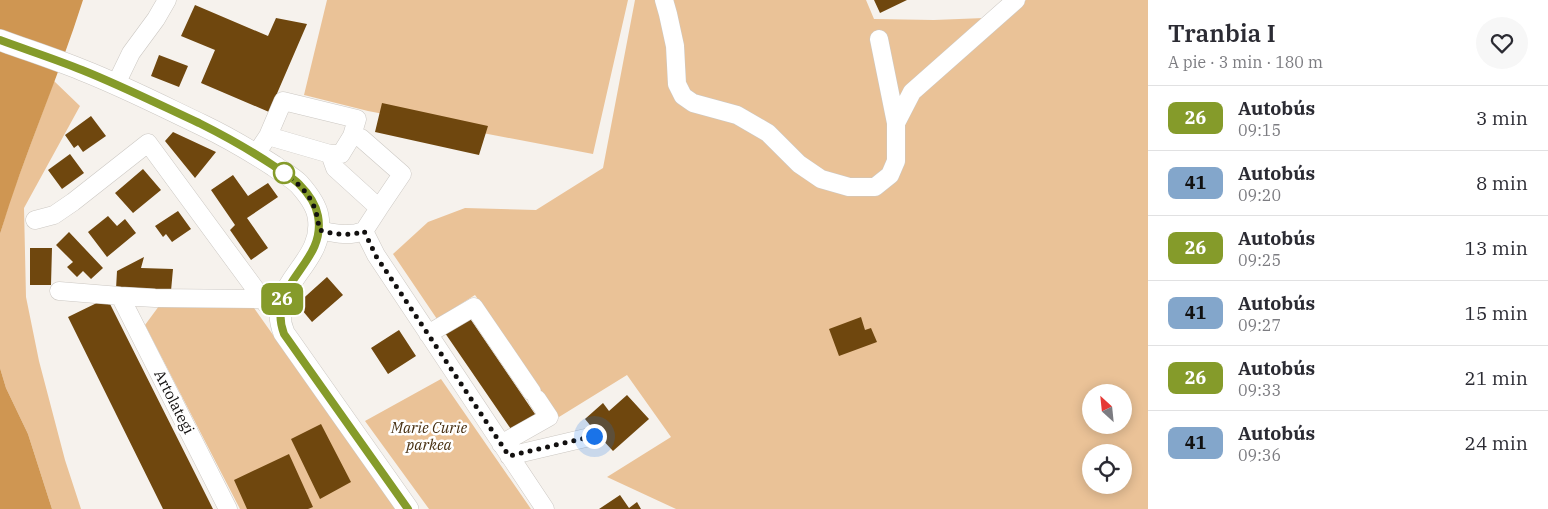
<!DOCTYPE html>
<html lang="es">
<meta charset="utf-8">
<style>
body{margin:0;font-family:"IBM Plex Serif",serif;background:#f7f7f7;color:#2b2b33;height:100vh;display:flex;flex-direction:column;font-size:19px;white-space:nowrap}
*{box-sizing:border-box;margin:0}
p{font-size:16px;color:#7c7c81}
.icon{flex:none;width:28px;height:28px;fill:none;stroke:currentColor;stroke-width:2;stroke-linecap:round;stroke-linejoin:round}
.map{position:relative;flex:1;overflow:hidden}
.side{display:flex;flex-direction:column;background:#fff;width:400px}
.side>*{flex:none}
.badge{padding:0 10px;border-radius:8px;font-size:18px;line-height:32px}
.needle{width:32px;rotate:333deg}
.buttons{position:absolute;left:1082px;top:384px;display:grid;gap:10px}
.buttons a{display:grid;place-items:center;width:50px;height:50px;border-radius:50%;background:#fff;box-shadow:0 2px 12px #0003;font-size:25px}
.you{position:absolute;width:25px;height:25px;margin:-12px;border:4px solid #fff;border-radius:50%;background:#1a73e8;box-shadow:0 0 0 8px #1a73e833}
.map>.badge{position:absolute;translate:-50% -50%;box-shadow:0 0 0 2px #fff}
.round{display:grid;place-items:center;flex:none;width:52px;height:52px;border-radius:26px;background:#f7f7f7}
.summary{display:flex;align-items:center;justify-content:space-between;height:85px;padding:0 20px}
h1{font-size:24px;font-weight:600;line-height:38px}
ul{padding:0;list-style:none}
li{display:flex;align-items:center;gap:15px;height:65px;padding:0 20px;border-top:1px solid #e1e1e2}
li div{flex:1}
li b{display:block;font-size:19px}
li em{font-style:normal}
li .badge{min-width:55px;font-weight:700;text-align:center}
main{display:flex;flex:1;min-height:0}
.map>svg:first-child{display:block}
.green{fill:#eac297;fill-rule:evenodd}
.water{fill:#cf9652}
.building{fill:#6f470e}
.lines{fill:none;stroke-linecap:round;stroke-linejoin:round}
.minor-casing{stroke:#ccc8c3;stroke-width:19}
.major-casing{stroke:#ccc8c3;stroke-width:22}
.minor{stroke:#fff;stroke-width:18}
.major{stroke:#fff;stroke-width:21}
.line-casing{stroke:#fff;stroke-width:11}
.line{stroke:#859b2a;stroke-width:8}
.walk{stroke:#12100f;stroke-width:5;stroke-dasharray:0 9}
.stop-dot{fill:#fff;stroke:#859b2a;stroke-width:2.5}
.labels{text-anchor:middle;stroke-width:5;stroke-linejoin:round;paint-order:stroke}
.street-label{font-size:15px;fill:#12100f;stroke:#fff}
.park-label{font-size:15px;font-style:italic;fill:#483012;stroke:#fff}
</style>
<main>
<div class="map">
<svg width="1148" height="509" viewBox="0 0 1148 509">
<rect width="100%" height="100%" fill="#f6f2ed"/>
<path class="green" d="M 327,0 L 628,0 L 593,154 L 368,111 L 304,95 Z
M 635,0 L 866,0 L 874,19 L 934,20 L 1009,17 L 1026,0 L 1148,0 L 1148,509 L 676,509 L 607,477 L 671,437 L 627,375 L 559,417 L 475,295 L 437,319 L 393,254 L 428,222 L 465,208 L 536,210 L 603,168 ZM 1091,392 L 1124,392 L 1124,425 L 1091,425 ZM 1091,452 L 1124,452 L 1124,485 L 1091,485 Z
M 54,81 L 80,106 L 24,208 L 26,297 L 39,361 L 65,460 L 81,509 L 52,509 L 28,434 L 6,388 L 0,368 L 0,234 L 10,200 Z
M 159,306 L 254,308 L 396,509 L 240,509 L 145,325 Z
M 441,379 L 531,509 L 429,509 L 365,421 Z"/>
<path class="water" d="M 0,0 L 83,0 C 58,79 24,154 0,234 Z
M 0,368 L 6,388 L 28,434 L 52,509 L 0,509 Z"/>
<path class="building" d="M 874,0 L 907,0 L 880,13 Z
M 195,5 L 268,36 L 276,18 L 307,24 L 269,112 L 201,83 L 215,50 L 181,36 Z
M 159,55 L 188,66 L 179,87 L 151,76 Z
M 382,103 L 488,126 L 479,155 L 375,132 Z
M 91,116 L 106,136 L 83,152 L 78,145 L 74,148 L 65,135 Z
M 173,132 L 216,152 L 195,178 L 165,141 Z
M 70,154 L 84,173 L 62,189 L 48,170 Z
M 143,169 L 161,190 L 133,213 L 115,193 Z
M 233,175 L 248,196 L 268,183 L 278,197 L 247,218 L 268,248 L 251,260 L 230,230 L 235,225 L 211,190 Z
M 178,211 L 191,229 L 172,242 L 166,234 L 163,237 L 155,226 Z
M 108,216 L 117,226 L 125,219 L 136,233 L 107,257 L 88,232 Z
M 69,232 L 103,268 L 91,279 L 83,271 L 77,277 L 67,267 L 73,262 L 56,245 Z
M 30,248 L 52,248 L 51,285 L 30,285 Z
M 144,257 L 141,268 L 173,269 L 171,291 L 116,289 L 117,271 Z
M 327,277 L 343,295 L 312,322 L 297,304 Z
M 107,298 L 213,509 L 163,509 L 68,317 Z
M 469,317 L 537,417 L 513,432 L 445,333 Z
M 861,317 L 865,330 L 871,328 L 877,342 L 839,356 L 829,329 Z
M 399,330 L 416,356 L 388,374 L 371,348 Z
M 627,395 L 649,419 L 613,451 L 599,436 L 585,419 L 603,403 L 609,411 Z
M 321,424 L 351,482 L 320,499 L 291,439 Z
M 289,454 L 313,507 L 308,509 L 247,509 L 234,480 Z
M 620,495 L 629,508 L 637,502 L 641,509 L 599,509 Z"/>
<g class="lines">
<g class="minor-casing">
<path id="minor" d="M 664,0 L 668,14 L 675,46 L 677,84 L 683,96 L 693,103 L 737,115 L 768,133 L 799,164 L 821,179 L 849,187 L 875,187 L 890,175 L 896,161 L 896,123 L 912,92 L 1016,0
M 879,39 L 896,123
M 116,84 L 131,53 L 156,19 L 167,0
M 268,136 L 283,101 L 357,119 L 352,136
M 256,154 L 268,136 L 330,154 L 335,168 L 379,208 L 364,231
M 330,154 L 341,154 L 352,136 L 361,138 L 402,174 L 379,208
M 35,220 L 54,215 L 73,202 L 148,143 L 267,305
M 319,230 C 334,233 348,237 364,231
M 364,231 L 376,255 L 545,509
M 59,291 L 120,296
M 428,334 L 474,307 L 532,392
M 501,444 L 549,417 L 537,399
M 509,456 L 594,436
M 228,509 L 120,296 L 155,298 L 260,299"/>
</g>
<g class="major-casing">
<path id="major" d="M 0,40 C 27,50 55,59 82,70 C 123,86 162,106 202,125 C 227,137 251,151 274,166 C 282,172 292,177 299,184 C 307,193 316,204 318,216 C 327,265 264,283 284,333 L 408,509"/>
</g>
<use href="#minor" class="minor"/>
<use href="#major" class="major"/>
</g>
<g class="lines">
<g class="line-casing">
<path id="line" d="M 0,40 C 27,50 55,59 82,70 C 122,86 160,105 199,123 C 225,136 250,150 274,166 C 282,172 292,177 299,184 C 308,193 316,204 318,216 C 327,265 265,282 284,334 L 408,509"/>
</g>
<use href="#line" class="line"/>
<path class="walk" d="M 284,173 C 306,189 317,202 319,230 C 334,234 348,237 364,231 L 376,256 L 509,456 L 594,436"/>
</g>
<circle class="stop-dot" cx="284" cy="173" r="10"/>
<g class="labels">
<g class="street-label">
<text transform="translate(174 402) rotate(63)" y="5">Artolategi</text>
</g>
<g class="park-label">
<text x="429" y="433">Marie Curie<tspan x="429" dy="17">parkea</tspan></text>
</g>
</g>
</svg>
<div class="buttons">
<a><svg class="needle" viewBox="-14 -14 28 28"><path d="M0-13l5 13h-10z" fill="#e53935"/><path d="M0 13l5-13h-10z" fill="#7c7c81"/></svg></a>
<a><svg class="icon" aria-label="locate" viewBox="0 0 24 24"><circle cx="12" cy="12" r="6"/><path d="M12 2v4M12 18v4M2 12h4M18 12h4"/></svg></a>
</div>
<div class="you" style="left:594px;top:436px"></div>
<b class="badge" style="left:282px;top:299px;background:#859b2a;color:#fff">26</b>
</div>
<section class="side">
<div class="summary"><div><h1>Tranbia I</h1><p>A pie · 3 min · 180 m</p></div><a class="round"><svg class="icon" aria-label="heart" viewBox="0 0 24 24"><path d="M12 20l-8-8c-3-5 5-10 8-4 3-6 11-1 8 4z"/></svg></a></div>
<ul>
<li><span class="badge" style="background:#859b2a;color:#fff">26</span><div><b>Autobús</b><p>09:15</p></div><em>3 min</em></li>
<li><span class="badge" style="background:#83a6cb;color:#111">41</span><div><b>Autobús</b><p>09:20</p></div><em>8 min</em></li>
<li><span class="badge" style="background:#859b2a;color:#fff">26</span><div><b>Autobús</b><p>09:25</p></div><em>13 min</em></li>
<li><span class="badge" style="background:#83a6cb;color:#111">41</span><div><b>Autobús</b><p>09:27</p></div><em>15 min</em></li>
<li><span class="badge" style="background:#859b2a;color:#fff">26</span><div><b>Autobús</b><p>09:33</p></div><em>21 min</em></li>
<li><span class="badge" style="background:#83a6cb;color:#111">41</span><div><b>Autobús</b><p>09:36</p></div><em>24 min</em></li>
</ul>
</section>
</main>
